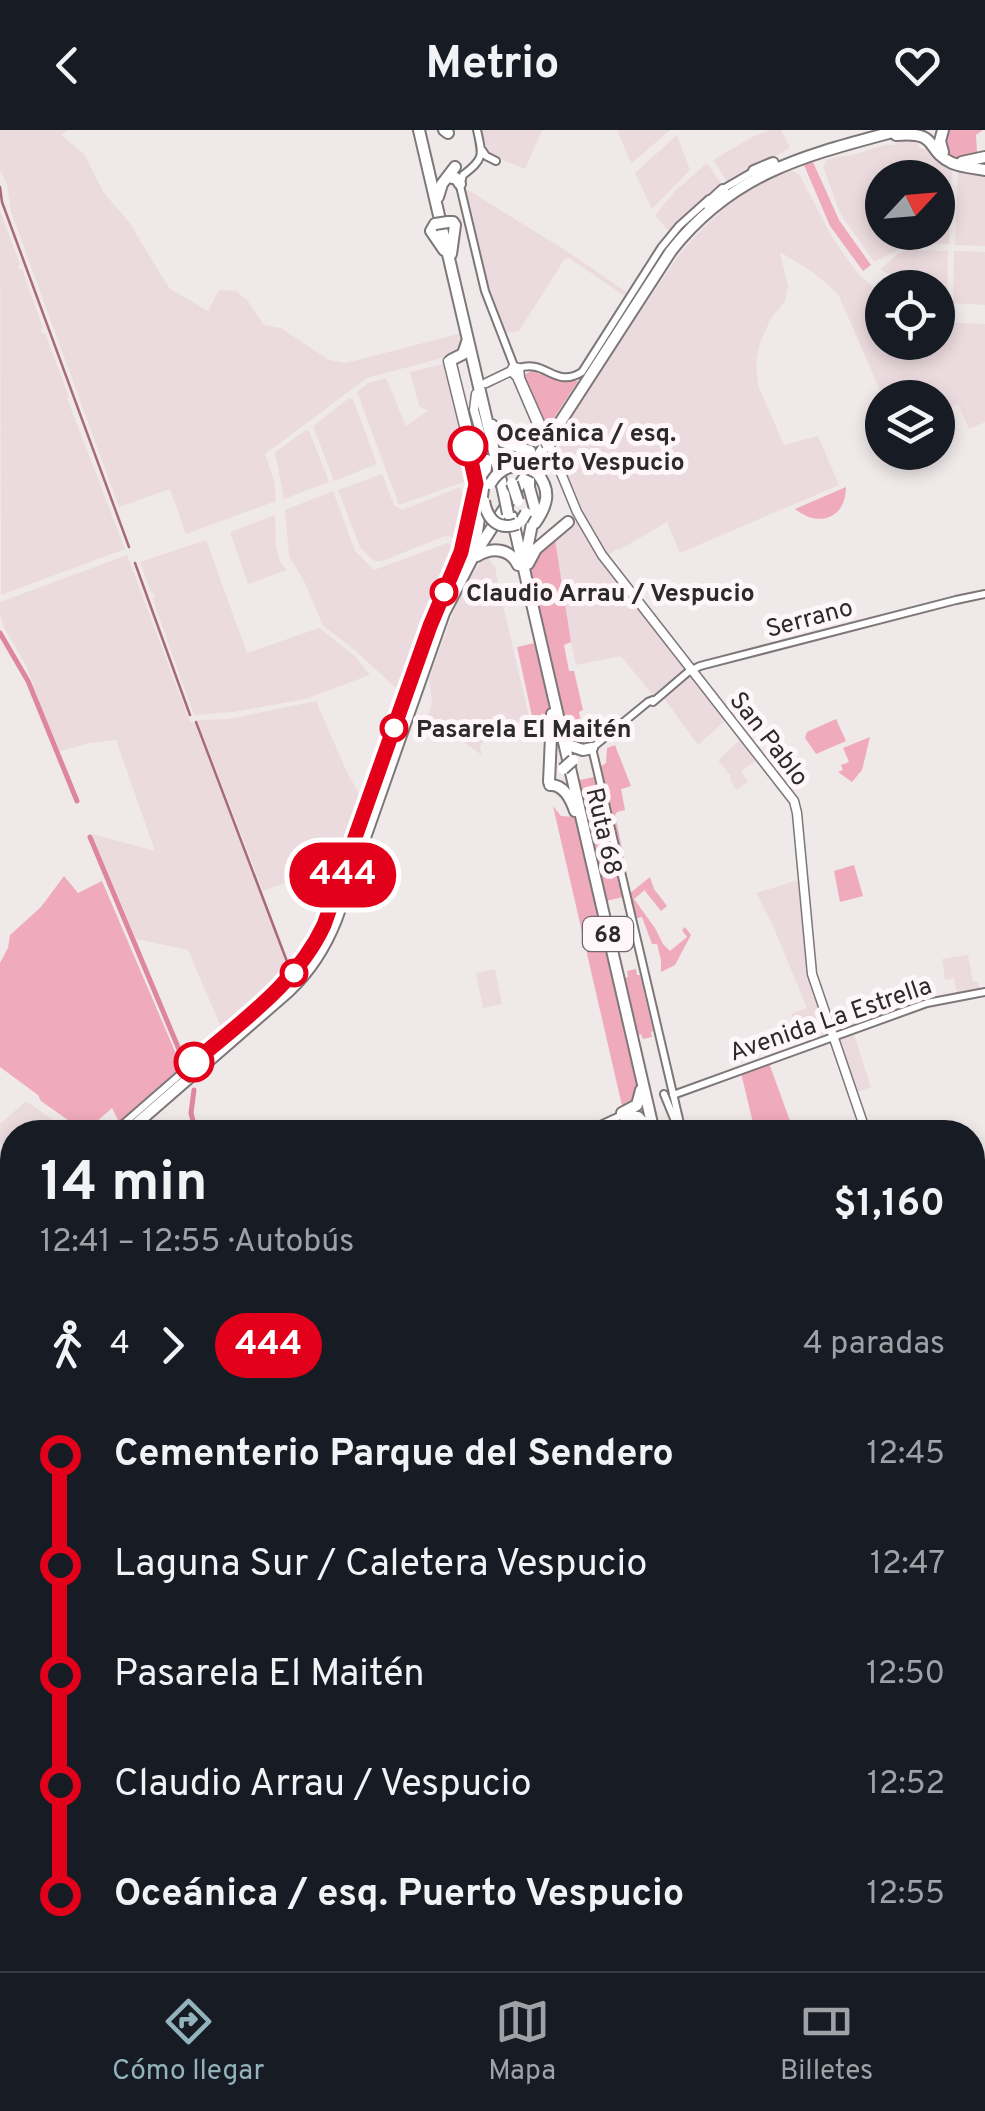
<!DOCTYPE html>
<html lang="es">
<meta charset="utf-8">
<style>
body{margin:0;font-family:Overpass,sans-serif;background:#242831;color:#f1f3f6;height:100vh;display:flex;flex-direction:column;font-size:38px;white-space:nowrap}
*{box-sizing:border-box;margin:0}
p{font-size:32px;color:#9ea1a6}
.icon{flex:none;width:55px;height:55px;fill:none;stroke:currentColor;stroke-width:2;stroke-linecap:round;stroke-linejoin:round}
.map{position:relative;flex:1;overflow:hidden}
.drawer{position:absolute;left:0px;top:990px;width:985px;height:852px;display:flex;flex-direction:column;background:#171b24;border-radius:40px 40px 0 0;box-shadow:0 5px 15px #0003}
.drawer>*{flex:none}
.badge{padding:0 20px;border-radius:32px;font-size:35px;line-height:65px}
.needle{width:65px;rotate:64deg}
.controls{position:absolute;left:865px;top:30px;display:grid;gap:20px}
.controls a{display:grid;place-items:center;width:90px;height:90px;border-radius:50%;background:#171b24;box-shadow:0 5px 15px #0003;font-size:50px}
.map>.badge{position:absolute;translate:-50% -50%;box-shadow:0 0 0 5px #fff}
.legs{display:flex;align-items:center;gap:15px;height:110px;padding:0 40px;font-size:32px}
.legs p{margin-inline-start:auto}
.headline{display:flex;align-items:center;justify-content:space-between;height:170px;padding:0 40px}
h1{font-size:55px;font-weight:700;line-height:75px}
ul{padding:0 40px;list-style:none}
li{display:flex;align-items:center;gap:35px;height:110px;font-size:38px}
li i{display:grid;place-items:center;width:15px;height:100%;margin:0 12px;background:currentColor}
li i::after{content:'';width:25px;height:25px;margin:-12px;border:8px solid;border-radius:50%;background:#171b24}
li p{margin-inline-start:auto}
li:first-child i{background:linear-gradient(#0000 50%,currentColor 0)}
li:last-child i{background:linear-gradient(currentColor 50%,#0000 0)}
header{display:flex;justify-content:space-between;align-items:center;height:130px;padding:0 40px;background:#171b24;font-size:45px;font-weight:700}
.tab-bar{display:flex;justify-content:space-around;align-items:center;height:140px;border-top:2px solid #363941;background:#171b24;font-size:28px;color:#9ea1a6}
.tab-bar a{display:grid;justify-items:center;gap:5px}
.tab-bar .selected{color:#92b3bb}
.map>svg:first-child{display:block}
.built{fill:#ebdbdf;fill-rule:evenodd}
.green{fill:#efabbb}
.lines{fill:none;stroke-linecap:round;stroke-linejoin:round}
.stream{stroke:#a86a7a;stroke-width:2.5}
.canal{stroke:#dd869d;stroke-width:5}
.secondary-casing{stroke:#7d7778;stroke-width:10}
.primary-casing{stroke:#7d7778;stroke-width:11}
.highway-casing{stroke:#7d7778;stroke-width:14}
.secondary{stroke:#fff;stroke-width:6}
.primary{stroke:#fff;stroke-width:8}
.highway{stroke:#fff;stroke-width:10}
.rail{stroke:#8a8686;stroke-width:2.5;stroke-dasharray:18 18;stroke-linecap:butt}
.secondary-bridge-casing{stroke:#7d7778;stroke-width:10;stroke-linecap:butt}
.primary-bridge-casing{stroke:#7d7778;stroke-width:11;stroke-linecap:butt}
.highway-bridge-casing{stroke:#7d7778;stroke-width:14;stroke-linecap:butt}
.secondary-bridge{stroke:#fff;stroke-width:6}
.primary-bridge{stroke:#fff;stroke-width:8}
.highway-bridge{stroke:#fff;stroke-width:10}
.line-1-casing{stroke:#fff;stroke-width:22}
.line-1{stroke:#e2001a;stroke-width:15}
.stop-1-dot{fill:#fff;stroke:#e2001a;stroke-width:5}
.labels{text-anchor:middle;stroke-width:10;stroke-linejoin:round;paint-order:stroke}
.shield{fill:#fef6f8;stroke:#6c6768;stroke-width:2.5}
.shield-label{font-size:22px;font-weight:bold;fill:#2d2a2a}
.stop-label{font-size:25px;font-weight:bold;fill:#2d2a2a;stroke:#fef6f8;text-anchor:start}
.street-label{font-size:25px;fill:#2d2a2a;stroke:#fef6f8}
</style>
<header><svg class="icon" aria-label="back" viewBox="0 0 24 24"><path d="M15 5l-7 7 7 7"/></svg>Metrio<svg class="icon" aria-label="heart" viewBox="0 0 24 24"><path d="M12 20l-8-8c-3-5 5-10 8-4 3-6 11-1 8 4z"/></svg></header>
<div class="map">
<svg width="985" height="1841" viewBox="0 0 985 1841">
<rect width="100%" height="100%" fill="#f0e9ea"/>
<path class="built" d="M 0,0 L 67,0 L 61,5 L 84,24 L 104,63 L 129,92 L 169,158 L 208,181 L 219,160 L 236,161 L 247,170 L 264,195 L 281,198 L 329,230 L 346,233 L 462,203 L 465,216 L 457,224 L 367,248 L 265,324 L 274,350 L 276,371 L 186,404 L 170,359 L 119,377 L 11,82 L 7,54 L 0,41 Z
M 481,0 L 542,0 L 525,39 L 488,24 Z
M 617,0 L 670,0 L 631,34 Z
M 770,0 L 781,0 L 790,18 L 728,53 L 713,30 L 754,6 Z
M 677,5 L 690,40 L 652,79 L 635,43 Z
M 916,10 L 920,18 L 931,21 L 940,32 L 952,39 L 949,114 L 909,114 L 874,132 L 840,83 L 823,37 L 827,30 L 832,28 L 852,25 L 885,15 L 894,15 L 901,11 ZM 882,48 L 938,48 L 938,102 L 882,102 Z
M 707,33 L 722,55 L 706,66 L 669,102 L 655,85 L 675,61 Z
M 788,40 L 799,44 L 832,107 L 858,144 L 882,164 L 882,212 L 938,212 L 938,192 L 985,194 L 985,292 L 969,299 L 958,274 L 938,282 L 938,268 L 883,267 L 838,164 L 814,143 L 780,122 L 788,157 L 785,171 L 772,187 L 760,212 L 756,231 L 758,255 L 784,315 L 818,306 L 839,355 L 680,423 L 667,392 L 619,420 L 617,419 L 600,431 L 725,591 L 698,615 L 660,563 L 654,567 L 621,526 L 576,535 L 548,413 L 555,410 L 563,399 L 584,386 L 553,315 L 612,223 L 678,126 L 697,104 L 734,69 L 762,52 Z
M 958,42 L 985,46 L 985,116 L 955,115 Z
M 465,58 L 565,120 L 628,163 L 626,167 L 569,128 L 564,130 L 519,201 L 503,204 L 491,175 Z
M 0,81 L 20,134 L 18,136 L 19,140 L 22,139 L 43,198 L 41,200 L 42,203 L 45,203 L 69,267 L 67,268 L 125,419 L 1,465 Z
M 908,120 L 948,121 L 947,173 L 938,172 L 938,158 L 909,157 L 880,139 L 898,124 Z
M 954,121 L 985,122 L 985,175 L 953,173 Z
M 447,233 L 473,346 L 472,349 L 399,375 L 357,262 L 368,253 L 386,248 L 406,296 L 428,281 L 419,276 L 410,242 Z
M 349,268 L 353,269 L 377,334 L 334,351 L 313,296 Z
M 306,300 L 309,301 L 329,352 L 284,369 L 275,322 Z
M 382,344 L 394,375 L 402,380 L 460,357 L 464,368 L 471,370 L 461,408 L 445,406 L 382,431 L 374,431 L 360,417 L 338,360 Z
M 333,361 L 355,421 L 374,440 L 447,413 L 458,416 L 403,560 L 398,560 L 350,516 L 323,496 L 304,451 L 289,426 L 285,380 Z
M 275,385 L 276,417 L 280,432 L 287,440 L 248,454 L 230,402 Z
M 206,410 L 247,523 L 319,498 L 355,526 L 370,545 L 305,569 L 233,582 L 194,585 L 153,470 L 155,464 L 151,463 L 140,432 Z
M 127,425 L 190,592 L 194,592 L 291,844 L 224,904 L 188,820 L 136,809 L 92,704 L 155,721 L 116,610 L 90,613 L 58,622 L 26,535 L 4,498 L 0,483 L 0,472 Z
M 488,428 L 495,437 L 501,466 L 463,459 L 481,432 Z
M 461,462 L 500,468 L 502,471 L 532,599 L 496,608 L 484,606 L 480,619 L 483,626 L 428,586 L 432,571 L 429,548 Z
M 316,571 L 346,640 L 365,675 L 332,766 L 322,739 L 263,761 L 197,590 L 229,589 Z
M 741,609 L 757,630 L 741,641 L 748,652 L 736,660 L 730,649 L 731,646 L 718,630 Z
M 798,750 L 806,834 L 828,906 L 818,909 L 810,887 L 794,893 L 791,884 L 807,878 L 773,796 L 756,763 Z
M 968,825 L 973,852 L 978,851 L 980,859 L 957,864 L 954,848 L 945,850 L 942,829 Z
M 495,839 L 502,874 L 483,878 L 476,843 Z
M 853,902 L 871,957 L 855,963 L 836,908 Z
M 26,971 L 71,1002 L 12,1002 L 12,1021 L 0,1013 L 0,994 Z
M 12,1126 L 12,1202 L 0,1189 L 0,1143 Z"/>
<path class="green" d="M 945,0 L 983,0 L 976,5 L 977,22 L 965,27 L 951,27 L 943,18 Z
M 813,32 L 839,90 L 871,135 L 863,141 L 830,96 L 804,35 Z
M 532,241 L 560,251 L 578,251 L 548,297 L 545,297 L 523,245 Z
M 846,357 C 846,389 818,398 795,379 Z
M 555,410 L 571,512 L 564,515 L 569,541 L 574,541 L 583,580 L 579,582 L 586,615 L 581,615 L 571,609 L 561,584 L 531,446 L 530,433 L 545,412 Z
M 535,513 L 550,581 L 548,598 L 535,600 L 517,517 Z
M 836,589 L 846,611 L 816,624 L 805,608 L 807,602 Z
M 870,607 L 862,640 L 852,652 L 838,642 L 843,640 L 841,635 L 849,632 L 843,618 Z
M 615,615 L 631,656 L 621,659 L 625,680 L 617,682 L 615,685 L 624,728 L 620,729 L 600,637 L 606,633 L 607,618 Z
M 594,647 L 614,729 L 612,730 L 613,735 L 616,735 L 623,767 L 606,771 L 579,660 L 580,650 Z
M 553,676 L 561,686 L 575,687 L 638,962 L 637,968 L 623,980 Z
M 854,735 L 863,766 L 840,772 L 834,741 Z
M 64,746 L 78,763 L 102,751 L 183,940 L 120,994 L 112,978 L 85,1002 L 41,971 L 38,965 L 0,937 L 0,833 L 8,818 L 10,805 L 41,777 Z
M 650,747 L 654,759 L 667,776 L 661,781 L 645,761 L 646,759 L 634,769 L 655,798 L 663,814 L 670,821 L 687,807 L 682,800 L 685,797 L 691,805 L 675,835 L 661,842 L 661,830 L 657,814 L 652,814 L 642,787 L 633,789 L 629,764 Z
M 636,839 L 637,845 L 640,845 L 653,901 L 651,902 L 652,907 L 643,909 L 641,904 L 638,905 L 625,848 L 628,847 L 627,841 Z
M 769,933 L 794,1002 L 758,1002 L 753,993 L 741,943 Z"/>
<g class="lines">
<path class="stream" d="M 0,57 L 2,72 L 129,417
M 135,433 L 190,585
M 196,592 L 291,842"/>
<path class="canal" d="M 0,503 L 28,551 L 77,671
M 90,707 L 183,929
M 194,960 L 191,983 L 196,1002"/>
<g class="secondary-casing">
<path id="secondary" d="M 477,0 C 483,26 484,29 463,45 L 460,56 L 485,161 L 514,236
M 482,20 L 486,26 L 496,31
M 723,59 L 754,41
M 519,238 C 546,229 555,259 582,242 L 661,118 L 679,96 L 709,69
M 417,533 L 459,427 L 473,369 L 476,352 L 467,308
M 653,570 L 648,572 L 592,618 L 682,1002
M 653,572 L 688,542 L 700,536 L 956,470 L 985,464
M 374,655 L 410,554
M 265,870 L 293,845 L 319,807 L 368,672
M 664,964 L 675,991
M 673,965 L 927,873 L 985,862
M 114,1002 L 252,882
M 585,1002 L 622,985
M 0,1142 L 12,1125
M 0,1449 L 12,1444
M 972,1491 L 985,1485
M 972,1722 L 985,1715
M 972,1739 L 985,1732
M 0,1827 L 21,1841
M 364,1830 L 365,1841
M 378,1830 L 379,1841
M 873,1830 L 874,1841
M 878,1830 L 878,1841"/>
</g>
<g class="primary-casing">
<path id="primary" d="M 486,253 L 511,241
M 541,303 L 517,247 L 511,241 L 513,237 L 519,238 L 520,248 L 544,302
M 470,307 L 451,230 L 448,231 L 467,308 C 472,307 477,306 480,302 L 474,280 L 476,264
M 549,314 L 577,382 L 602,425 L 794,671 L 797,683 L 812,844 L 866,1002
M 972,1218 L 985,1212
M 972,1234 L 985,1259
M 0,1624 L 12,1627
M 0,1641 L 12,1643
M 543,1830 L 562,1841
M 572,1830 L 590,1841"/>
</g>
<g class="highway-casing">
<path id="highway" d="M 419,0 L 504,364
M 444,0 L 448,3
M 943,0 L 940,11 L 943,22
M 896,5 C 941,1 924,20 952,33 C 962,37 974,38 985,40
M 962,32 L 985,27
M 754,41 L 773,33
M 452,48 L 456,48 L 460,54
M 438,67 L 442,54 L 455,37
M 708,74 L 723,60
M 448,92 L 453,92 L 455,95 L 451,124
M 435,94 L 431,101 L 444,120
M 451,230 L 463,224 L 467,212
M 492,295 L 503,312 L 530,321
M 512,387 L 654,1002
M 535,393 C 547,376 552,361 537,343
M 477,426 C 492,417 510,418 518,435
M 525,429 L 535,379 L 529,357 L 529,347
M 464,430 L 477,402 L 487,330
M 528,434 L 536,419 L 568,392
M 410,553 L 421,530
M 571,616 L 583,620 L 592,618
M 549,652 L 552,584
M 550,655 C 563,654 571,669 575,681
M 371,675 L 375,652
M 250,884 L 271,870
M 622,983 L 637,975 L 641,960
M 622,985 L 638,987 L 650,1000
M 127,1002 L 289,861 C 310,841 325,818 336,790 L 444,483 L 473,427 L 671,121 C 734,41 807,25 900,0
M 0,1126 L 12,1109
M 842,1830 L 845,1841"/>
</g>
<use href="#secondary" class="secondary"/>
<use href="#primary" class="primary"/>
<use href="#highway" class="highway"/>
<path class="rail" d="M 0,1634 L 12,1636"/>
<g class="secondary-bridge-casing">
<path id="secondary-bridge" d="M 187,946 L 192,949"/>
</g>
<g class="primary-bridge-casing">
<path id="primary-bridge" d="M 541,303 L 547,316"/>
</g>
<g class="highway-bridge-casing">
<path id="highway-bridge" d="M 435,94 L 448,92
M 512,353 L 518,371
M 490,354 C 501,335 519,331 537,343
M 504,364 L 508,384
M 484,371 C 487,389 498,401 517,394
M 522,390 L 526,383
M 563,639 L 573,630"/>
</g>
<use href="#secondary-bridge" class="secondary-bridge"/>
<use href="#primary-bridge" class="primary-bridge"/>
<use href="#highway-bridge" class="highway-bridge"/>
</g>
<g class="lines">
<g class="line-1-casing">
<path id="line-1" d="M 194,932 C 242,891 297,853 324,795 L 430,496 L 461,422 L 476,354 L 468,316"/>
</g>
<use href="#line-1" class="line-1"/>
</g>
<g class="stop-1-dot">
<circle cx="468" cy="316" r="18"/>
<circle cx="444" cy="462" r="12"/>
<circle cx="394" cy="598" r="12"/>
<circle cx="294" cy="843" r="12"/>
<circle cx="194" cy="932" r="18"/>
</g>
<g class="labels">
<rect class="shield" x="583" y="787" width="50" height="34" rx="8"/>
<g class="shield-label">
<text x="608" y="812">68</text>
</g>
<g class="stop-label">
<text x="496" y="311">Oceánica / esq.<tspan x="496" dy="29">Puerto Vespucio</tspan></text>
<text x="466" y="471">Claudio Arrau / Vespucio</text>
<text x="416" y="607">Pasarela El Maitén</text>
</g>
<g class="street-label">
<text transform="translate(809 487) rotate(-15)" y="9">Serrano</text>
<text transform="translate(770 608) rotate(52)" y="9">San Pablo</text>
<text transform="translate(605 701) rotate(77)" y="9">Ruta 68</text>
<text transform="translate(830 888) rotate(-19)" y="9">Avenida La Estrella</text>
</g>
</g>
</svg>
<div class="controls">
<a><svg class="needle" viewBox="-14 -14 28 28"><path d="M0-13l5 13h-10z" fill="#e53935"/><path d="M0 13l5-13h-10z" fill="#9ea1a6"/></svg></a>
<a><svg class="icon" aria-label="locate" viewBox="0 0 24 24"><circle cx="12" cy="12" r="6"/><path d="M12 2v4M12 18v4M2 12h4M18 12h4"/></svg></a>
<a><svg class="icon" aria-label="layers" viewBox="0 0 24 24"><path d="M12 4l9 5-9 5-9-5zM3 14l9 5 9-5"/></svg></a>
</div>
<b class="badge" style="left:343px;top:745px;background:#e2001a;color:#fff">444</b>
<section class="drawer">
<div class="headline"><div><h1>14 min</h1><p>12:41 – 12:55 · Autobús</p></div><b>$1,160</b></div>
<div class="legs"><svg class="icon" aria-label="walk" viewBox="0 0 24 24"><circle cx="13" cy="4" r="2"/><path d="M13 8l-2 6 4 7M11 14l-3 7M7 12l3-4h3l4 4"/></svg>4<svg class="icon" aria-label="forward" viewBox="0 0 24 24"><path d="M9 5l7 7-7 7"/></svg><b class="badge" style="background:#e2001a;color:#fff">444</b><p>4 paradas</p></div>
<ul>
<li><i style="color:#e2001a"></i><b>Cementerio Parque del Sendero</b><p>12:45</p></li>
<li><i style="color:#e2001a"></i><span>Laguna Sur / Caletera Vespucio</span><p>12:47</p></li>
<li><i style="color:#e2001a"></i><span>Pasarela El Maitén</span><p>12:50</p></li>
<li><i style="color:#e2001a"></i><span>Claudio Arrau / Vespucio</span><p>12:52</p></li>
<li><i style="color:#e2001a"></i><b>Oceánica / esq. Puerto Vespucio</b><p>12:55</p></li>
</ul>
</section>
</div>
<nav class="tab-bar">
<a class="selected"><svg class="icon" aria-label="directions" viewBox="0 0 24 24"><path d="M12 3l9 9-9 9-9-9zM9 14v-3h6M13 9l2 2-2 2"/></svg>Cómo llegar</a>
<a><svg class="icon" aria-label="map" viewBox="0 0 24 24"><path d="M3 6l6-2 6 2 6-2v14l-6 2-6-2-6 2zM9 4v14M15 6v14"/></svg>Mapa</a>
<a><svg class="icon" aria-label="tickets" viewBox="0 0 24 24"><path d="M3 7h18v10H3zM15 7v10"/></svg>Billetes</a>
</nav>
